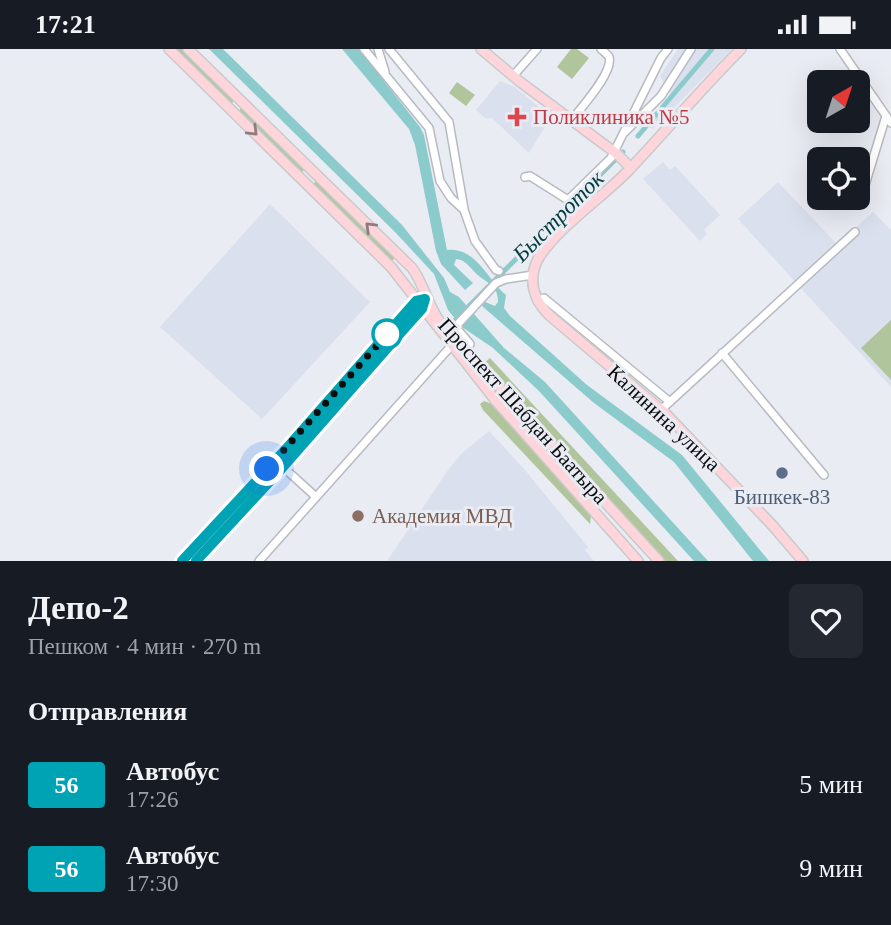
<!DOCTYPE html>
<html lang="ru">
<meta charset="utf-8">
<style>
body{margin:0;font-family:"Times New Roman",serif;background:#242831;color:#f1f3f6;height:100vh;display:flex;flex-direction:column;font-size:26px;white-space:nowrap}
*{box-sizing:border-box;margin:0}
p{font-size:23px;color:#9ea1a6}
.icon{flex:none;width:38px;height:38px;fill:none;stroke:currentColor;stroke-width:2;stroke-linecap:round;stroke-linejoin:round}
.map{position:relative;height:512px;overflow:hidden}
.side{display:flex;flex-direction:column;background:#171b24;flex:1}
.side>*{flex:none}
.badge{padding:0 14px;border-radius:5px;font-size:24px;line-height:46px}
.needle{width:46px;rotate:39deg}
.controls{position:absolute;left:807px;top:21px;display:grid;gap:14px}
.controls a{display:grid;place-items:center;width:63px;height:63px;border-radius:10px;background:#171b24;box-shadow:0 7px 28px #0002;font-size:35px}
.you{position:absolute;width:35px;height:35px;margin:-18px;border:5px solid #fff;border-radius:50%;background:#1a73e8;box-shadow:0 0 0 10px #1a73e833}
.map>.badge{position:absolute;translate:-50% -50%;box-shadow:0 0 0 4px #fff}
h2{padding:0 28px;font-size:26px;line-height:63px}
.round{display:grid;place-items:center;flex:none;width:74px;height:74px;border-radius:10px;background:#242831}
.overview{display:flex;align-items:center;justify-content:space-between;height:119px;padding:0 28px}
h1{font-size:33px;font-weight:700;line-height:52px}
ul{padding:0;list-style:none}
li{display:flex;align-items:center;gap:21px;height:84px;padding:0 28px}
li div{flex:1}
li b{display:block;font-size:26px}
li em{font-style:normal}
li .badge{min-width:77px;font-weight:700;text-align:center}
.status{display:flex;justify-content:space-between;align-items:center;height:49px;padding:0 35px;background:#171b24;direction:ltr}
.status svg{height:19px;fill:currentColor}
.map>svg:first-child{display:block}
.built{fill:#dbe0ee}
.green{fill:#b1c59d}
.water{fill:#8ccbcb}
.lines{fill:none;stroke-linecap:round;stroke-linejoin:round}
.canal{stroke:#8ccbcb;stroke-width:5}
.minor-casing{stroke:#b7bac1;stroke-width:10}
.major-casing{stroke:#c9caca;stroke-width:12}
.minor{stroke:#fff;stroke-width:7}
.major{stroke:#fed5db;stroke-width:9}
.oneway{stroke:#917b7f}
.line-casing{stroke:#fff;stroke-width:16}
.line{stroke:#00a3b4;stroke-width:10}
.walk{stroke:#0b0c0e;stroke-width:7;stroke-dasharray:0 12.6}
.health-dot{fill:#e0444e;stroke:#eaecf4;stroke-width:2.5}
.stop-dot{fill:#fff;stroke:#00a3b4;stroke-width:3.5}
.service-dot{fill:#5c6f8a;stroke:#eaecf4;stroke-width:2.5}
.education-dot{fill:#8d6e63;stroke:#eaecf4;stroke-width:2.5}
.labels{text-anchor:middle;stroke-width:6;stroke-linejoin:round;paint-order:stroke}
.health-label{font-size:21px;fill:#be3a42;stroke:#eaecf4;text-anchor:start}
.street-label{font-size:21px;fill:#0b0c0e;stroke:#eaecf4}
.service-label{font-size:21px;fill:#4e5e75;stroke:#eaecf4}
.education-label{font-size:21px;fill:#785e54;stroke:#eaecf4;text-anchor:start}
.water-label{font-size:23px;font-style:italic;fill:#003e3f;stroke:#eaecf4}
</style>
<div class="status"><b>17:21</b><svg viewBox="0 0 49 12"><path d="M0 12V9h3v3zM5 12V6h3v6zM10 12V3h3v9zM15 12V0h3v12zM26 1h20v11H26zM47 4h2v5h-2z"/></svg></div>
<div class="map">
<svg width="891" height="512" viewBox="0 0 891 512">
<rect width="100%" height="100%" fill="#eaecf4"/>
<path class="built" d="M 678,0 L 710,0 L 671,45 L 660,27 Z
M 715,0 L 732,0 L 653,80 L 649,78 Z
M 500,32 L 515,38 L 551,68 L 529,104 L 492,69 L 485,69 L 476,61 Z
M 663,113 L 670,121 L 675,117 L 720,166 L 704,181 L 707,185 L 700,192 L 643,130 Z
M 778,133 L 837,195 L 873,163 L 891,181 L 891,338 L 738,170 Z
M 270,155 L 370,253 L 262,370 L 160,278 Z
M 489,382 L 525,421 L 588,498 L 585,501 L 594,512 L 387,512 L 448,421 L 461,405 Z"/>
<path class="green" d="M 174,0 L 183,0 L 234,50 L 234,53 L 230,54 Z
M 571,0 L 577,0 L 589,9 L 572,30 L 557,18 Z
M 457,33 L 475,46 L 466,57 L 449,44 Z
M 241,59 L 304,119 L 304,122 L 299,123 L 238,63 Z
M 317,131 L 395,208 L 394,210 L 391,212 L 313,135 Z
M 891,271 L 891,331 L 861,299 Z
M 490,309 L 678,512 L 664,512 L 483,315 Z
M 470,313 L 590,442 L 589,448 L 585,449 L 515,371 Z
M 484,352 L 492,355 L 591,467 L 590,475 L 483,361 L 480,355 Z"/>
<path class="water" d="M 209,0 L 223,0 L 402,176 L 444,229 L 450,243 L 459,248 L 504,299 L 545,333 L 708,512 L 694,512 L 539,342 L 493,299 L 462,278 L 448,261 L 434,225 L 395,183 Z
M 342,0 L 359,0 L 420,78 L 424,86 L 447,201 C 476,198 487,230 506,246 L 504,259 L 510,267 L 587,336 L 682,406 L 769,512 L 753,512 L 674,413 L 594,354 L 482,257 L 485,253 L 495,257 L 498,253 C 498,237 489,235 479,227 C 470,220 467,211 456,210 L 454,216 L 473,234 L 465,241 L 441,215 L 436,202 L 415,96 L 409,80 Z"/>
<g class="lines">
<path class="canal" d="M 638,87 L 712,0
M 451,275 L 623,103"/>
<g class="minor-casing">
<path id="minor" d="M 364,0 L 429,79 L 440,132 L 451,149 L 464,161 L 475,192 L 496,221 L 499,222
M 378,0 L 385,23
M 389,0 L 449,73 L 464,160
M 840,0 L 891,74
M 513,27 L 537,0
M 571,72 C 580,60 614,23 609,8 C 608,6 603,2 601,0
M 625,83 L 661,47 L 691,0
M 525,128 L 530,127 L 568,151 L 611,109 L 661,9 L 668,0
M 862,146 L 886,67
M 537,252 L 544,249 L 670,353
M 466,303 L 470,295 L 458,281 L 458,275 L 496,234 L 506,230 L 533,226
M 722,304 L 824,426
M 661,361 L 855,183
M 283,418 L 315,447
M 259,512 L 452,296"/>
</g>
<g class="major-casing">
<path id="major" d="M 169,0 L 391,218 L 496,352 L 638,512
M 188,0 L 412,219 C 424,235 427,255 440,273 L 659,512
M 481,0 L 519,32 L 617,105 L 631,119
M 741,0 C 702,39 666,82 628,122 C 605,146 551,184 537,212 C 528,232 534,251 549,266 L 665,364 L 773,477 L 803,512
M 182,512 L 286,399 L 416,252 L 420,251
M 196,512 L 283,418 L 422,260 L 424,254"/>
</g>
<use href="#minor" class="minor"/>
<use href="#major" class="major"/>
</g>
<defs><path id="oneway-chevron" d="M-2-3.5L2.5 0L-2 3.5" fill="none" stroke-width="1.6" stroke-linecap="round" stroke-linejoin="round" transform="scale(1.75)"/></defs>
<g class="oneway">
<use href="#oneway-chevron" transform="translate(253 82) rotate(45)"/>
<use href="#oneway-chevron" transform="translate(370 178) rotate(-136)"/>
</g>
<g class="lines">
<g class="line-casing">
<path id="line" d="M 182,512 L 286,400 L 416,252 L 425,250 L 422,260 L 412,271 L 283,418 L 196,512"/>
</g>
<use href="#line" class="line"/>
<path class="walk" d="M 267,420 L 389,283 L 387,285"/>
</g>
<path class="health-dot" d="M513.5 57.5h7v7h7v7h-7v7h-7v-7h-7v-7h7z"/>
<circle class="stop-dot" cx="387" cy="285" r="14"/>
<circle class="service-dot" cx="782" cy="424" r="7"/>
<circle class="education-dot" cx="358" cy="467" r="7"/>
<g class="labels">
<g class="health-label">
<text x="533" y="75">Поликлиника №5</text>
</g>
<g class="street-label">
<text transform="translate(523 362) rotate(48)" y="7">Проспект Шабдан Баатыра</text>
<text transform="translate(664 369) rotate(43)" y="7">Калинина улица</text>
</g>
<g class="service-label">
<text x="782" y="455">Бишкек-83</text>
</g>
<g class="education-label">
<text x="372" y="474">Академия МВД</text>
</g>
<g class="water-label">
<text transform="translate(558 167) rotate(-45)" y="8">Быстроток</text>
</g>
</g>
</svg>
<div class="controls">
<a><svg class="needle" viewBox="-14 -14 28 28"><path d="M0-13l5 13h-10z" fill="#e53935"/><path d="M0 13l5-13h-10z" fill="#9ea1a6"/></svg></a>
<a><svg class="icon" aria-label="locate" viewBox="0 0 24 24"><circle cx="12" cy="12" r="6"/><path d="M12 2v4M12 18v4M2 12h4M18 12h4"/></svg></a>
</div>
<div class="you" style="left:267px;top:420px"></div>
</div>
<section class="side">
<div class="overview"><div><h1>Депо-2</h1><p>Пешком · 4 мин · 270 m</p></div><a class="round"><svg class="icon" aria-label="heart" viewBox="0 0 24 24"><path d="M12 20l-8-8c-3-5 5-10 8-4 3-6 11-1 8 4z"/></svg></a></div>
<h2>Отправления</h2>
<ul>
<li><span class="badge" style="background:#00a3b4;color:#fff">56</span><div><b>Автобус</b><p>17:26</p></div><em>5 мин</em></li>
<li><span class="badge" style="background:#00a3b4;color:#fff">56</span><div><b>Автобус</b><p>17:30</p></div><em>9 мин</em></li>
</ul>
</section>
